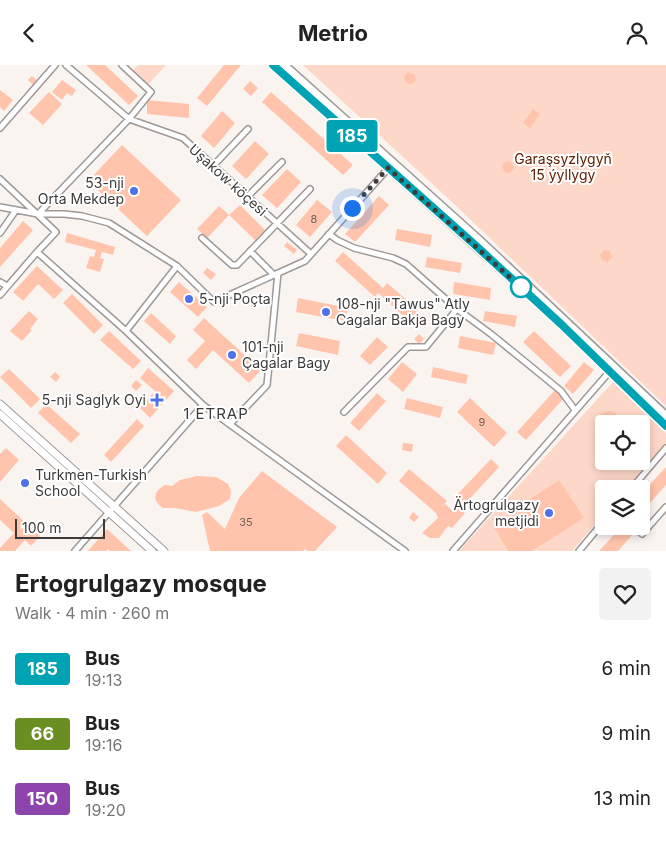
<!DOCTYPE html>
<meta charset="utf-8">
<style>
body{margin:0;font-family:Inter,sans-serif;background:#f2f2f2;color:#222;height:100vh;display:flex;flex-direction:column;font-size:19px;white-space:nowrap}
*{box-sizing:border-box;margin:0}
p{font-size:16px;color:#767676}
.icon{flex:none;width:28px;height:28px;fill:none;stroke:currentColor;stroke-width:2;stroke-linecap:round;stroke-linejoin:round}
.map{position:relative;height:486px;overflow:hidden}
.side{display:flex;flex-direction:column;background:#fff;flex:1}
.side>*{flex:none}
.badge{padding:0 10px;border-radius:4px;font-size:18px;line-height:32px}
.tools{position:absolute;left:595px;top:350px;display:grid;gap:10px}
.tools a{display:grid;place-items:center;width:55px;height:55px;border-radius:5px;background:#fff;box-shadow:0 2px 8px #0003;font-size:25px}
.scale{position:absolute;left:15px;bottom:12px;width:90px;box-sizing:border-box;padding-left:5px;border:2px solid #3d3b3a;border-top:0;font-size:14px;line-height:18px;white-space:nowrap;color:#3d3b3a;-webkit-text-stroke:4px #fff;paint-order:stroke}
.you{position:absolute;width:25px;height:25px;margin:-12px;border:4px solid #fff;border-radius:50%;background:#1a73e8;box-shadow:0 0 0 8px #1a73e833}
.map>.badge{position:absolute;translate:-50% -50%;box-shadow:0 0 0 2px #fff}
.round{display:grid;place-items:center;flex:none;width:52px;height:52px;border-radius:5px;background:#f2f2f2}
.head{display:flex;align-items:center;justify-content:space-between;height:85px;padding:0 15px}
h1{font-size:24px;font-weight:700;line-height:38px}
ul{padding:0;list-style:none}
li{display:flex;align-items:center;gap:15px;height:65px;padding:0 15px}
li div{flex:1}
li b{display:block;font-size:19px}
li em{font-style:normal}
li .badge{min-width:55px;font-weight:700;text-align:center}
header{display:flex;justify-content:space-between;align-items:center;height:65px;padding:0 15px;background:#fff;font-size:22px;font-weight:700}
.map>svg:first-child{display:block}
.green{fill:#fdd7c7;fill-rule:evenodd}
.building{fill:#ffc4ab}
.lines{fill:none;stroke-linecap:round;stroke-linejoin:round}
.minor-casing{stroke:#9e9896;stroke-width:8}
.tertiary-casing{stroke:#9e9896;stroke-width:9}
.secondary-casing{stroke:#9e9896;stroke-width:9}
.minor{stroke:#fff;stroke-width:5}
.tertiary{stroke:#fff;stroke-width:6}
.secondary{stroke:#fff;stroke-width:7}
.line-casing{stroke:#fff;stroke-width:11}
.line{stroke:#00a3b4;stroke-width:8}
.walk{stroke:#3d3b3a;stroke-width:5;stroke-dasharray:0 9}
.poi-dot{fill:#5072e7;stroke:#fff;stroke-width:2}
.stop-dot{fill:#fff;stroke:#00a3b4;stroke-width:2.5}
.labels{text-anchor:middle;stroke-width:4;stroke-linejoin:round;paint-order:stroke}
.number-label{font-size:11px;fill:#6e5d56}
.park-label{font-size:14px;fill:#5f2100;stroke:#fff}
.street-label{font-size:14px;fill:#3d3b3a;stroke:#fff}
.poi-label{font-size:14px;fill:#3d3b3a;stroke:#fff;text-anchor:start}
.neighbourhood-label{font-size:15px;letter-spacing:1px;fill:#3d3b3a;stroke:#fff}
</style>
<header><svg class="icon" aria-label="back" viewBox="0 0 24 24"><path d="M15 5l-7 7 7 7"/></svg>Metrio<svg class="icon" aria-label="person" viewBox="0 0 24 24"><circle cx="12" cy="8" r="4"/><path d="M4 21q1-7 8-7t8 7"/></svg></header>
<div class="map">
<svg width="666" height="486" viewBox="0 0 666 486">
<rect width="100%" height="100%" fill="#faf4f1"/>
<path class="green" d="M 138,0 L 166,0 L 147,21 L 132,7 Z
M 303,0 L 666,0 L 666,341 L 453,138 Z
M 614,316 L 666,368 L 666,378 L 626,424 L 604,424 L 604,449 L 572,486 L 532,486 L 583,453 L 559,415 L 521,440 L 523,444 L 494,463 L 508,486 L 459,486 ZM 604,359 L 641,359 L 641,396 L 604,396 Z"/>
<path class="building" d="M 86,0 L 105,0 L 138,31 L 129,40 Z
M 224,0 L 241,0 L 207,41 L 197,33 Z
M 408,7 L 414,9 L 416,15 L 412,19 L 406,18 L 404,12 Z
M 32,11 L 38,16 L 34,21 L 28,15 Z
M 62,15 L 76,25 L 72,31 L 67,28 L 62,35 L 52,27 Z
M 250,16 L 258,23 L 251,31 L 243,24 Z
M 0,25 L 13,35 L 4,46 L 0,42 Z
M 49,27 L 62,39 L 43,60 L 29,48 Z
M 271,27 L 352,99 L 352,101 L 343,110 L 262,37 Z
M 147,35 L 189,39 L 189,53 L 147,49 Z
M 533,44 L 540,49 L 530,63 L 523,58 Z
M 222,46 L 235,58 L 214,83 L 201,71 Z
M 255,76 L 269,89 L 246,114 L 232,101 Z
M 122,80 L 181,135 L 147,171 L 88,116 Z
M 506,96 L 512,98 L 514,104 L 510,108 L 504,107 L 502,101 Z
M 287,104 L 301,117 L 277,143 L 262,130 Z
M 379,131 L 389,140 L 355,177 L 345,169 Z
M 317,135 L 332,147 L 310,172 L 296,160 Z
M 240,140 L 265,165 L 255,175 L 229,150 Z
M 219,141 L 229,150 L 207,173 L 197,164 Z
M 23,156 L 33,165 L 0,202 L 0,183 Z
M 397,164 L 432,170 L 430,182 L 395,175 Z
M 67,168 L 115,182 L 113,190 L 102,187 L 100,193 L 104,194 L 100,207 L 86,203 L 90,191 L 94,192 L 96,185 L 65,177 Z
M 287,177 L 297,185 L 294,189 L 284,181 Z
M 604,185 L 610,186 L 612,192 L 608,197 L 602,195 L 600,190 Z
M 343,187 L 383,223 L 387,218 L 418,245 L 409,256 L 378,228 L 375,232 L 335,196 Z
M 427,192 L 462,198 L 460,208 L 425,202 Z
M 37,201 L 63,225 L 54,234 L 38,219 L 23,236 L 13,227 Z
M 207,203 L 216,209 L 211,215 L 203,208 Z
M 179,217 L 207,242 L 198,252 L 170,227 Z
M 454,217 L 491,223 L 490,235 L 453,229 Z
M 72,229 L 103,260 L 94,269 L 63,238 Z
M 298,233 L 348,243 L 345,256 L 296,247 Z
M 29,246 L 38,254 L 30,264 L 32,265 L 22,276 L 10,266 Z
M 485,246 L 517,251 L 515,262 L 483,256 Z
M 151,248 L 176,271 L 170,279 L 144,256 Z
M 204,253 L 261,305 L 249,318 L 213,285 L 196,304 L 187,295 L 205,276 L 193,265 Z
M 109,266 L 141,296 L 133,304 L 100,275 Z
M 534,266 L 571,301 L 560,312 L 523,277 Z
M 299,268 L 340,276 L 338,290 L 296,281 Z
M 419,269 L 424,274 L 419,279 L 414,274 Z
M 460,271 L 496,278 L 493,290 L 458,283 Z
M 377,272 L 388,282 L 370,300 L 360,291 Z
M 402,297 L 417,309 L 403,327 L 388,314 Z
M 584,297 L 594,305 L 573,329 L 564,321 Z
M 433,302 L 468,310 L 466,319 L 431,312 Z
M 148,303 L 174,326 L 150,353 L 140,343 L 155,326 L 140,313 Z
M 9,304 L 40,334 L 31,343 L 0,312 Z
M 55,307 L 60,312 L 56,317 L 50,312 Z
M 136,315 L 142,320 L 136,326 L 131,321 Z
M 555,325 L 564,333 L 526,375 L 517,367 Z
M 102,326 L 110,333 L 99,344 L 92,336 Z
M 377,328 L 386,336 L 359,366 L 350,358 Z
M 407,333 L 443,342 L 440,353 L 404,344 Z
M 470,333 L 507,368 L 494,382 L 457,347 Z
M 46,339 L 80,369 L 71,378 L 38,348 Z
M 609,346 L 615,348 L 626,359 L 604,359 L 604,374 L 600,369 L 601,364 L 596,357 L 600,352 L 601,349 Z
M 137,354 L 144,361 L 111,397 L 104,390 Z
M 346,370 L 387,408 L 378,419 L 336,381 Z
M 403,378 L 413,379 L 412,387 L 402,385 Z
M 6,383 L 19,395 L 0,417 L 0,389 Z
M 491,394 L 499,402 L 464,440 L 455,432 Z
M 666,402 L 666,420 L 641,448 L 641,429 Z
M 409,404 L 447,436 L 441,443 L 445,439 L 453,446 L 457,441 L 465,448 L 452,463 L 448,461 L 439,473 L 430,473 L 422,468 L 438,453 L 436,448 L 399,416 Z
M 262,406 L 337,462 L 315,486 L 307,486 L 305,484 L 303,486 L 210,486 L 202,450 L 207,447 L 225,464 L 239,433 Z
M 197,411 L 216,412 L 228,419 L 231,426 L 230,434 L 219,441 L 196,447 L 175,443 L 163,443 L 158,439 L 155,434 L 156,428 L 159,424 L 165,420 L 172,421 L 180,415 Z
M 559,415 L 584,453 L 532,486 L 508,486 L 494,463 L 523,444 L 521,440 Z
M 0,434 L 40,471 L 31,481 L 25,475 L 15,486 L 0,486 L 0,483 L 14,468 L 0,455 Z
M 413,447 L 419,452 L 414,457 L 409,453 Z
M 622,461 L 624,461 L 633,469 L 618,486 L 599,486 Z
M 107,464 L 131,486 L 110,486 L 108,484 L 107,486 L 88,486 Z"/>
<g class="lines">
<g class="minor-casing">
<path id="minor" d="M 66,0 L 129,54 L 183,73 L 311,189
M 0,63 L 55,0
M 213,101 L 248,64
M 0,114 L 56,167 L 37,187 L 0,230
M 247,132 L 282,97
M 0,142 L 38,149 L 64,149 L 82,151 L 109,158 L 177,201
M 38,149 L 129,54 L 151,27 L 122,0
M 0,168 L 16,145
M 329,169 L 337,175 L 354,183 L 393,193 L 406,199 L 457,244 L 491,269 L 561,326 L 575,345
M 202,173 L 232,200 L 237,200 L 310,124
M 250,186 L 274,210
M 37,187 L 126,266 L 203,340 L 405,486
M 0,217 L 7,221
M 126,266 L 177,201 L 214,237 L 305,196 L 393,98
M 344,347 L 408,282 L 426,282 L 457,244
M 230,359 L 267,320 L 278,208
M 631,424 L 666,383
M 632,461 L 642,469 L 666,442
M 75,486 L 203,340
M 453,486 L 611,305
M 579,486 L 604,456"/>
</g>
<g class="tertiary-casing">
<path id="tertiary" d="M 273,0 L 561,259 L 666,361
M 285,0 L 479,174 L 666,350"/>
</g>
<g class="secondary-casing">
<path id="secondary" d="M 0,339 L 164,486
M 0,349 L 152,486"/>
</g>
<use href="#minor" class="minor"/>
<use href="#tertiary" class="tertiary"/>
<use href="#secondary" class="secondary"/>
</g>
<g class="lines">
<g class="line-casing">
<path id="line" d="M 273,0 L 474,179 L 561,259 L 666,361"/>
</g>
<use href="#line" class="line"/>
<path class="walk" d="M 352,143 L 388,103 L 521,222"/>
</g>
<g class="poi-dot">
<circle cx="134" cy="126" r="5"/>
<circle cx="189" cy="234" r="5"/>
<circle cx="326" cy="247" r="5"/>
<circle cx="232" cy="290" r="5"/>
<path d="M154.5 327.5h5v5h5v5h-5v5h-5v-5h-5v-5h5z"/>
<circle cx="25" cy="418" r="5"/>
<circle cx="549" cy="448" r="5"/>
</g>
<circle class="stop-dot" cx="521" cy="222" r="10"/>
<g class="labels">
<g class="number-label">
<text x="314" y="158">8</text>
<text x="482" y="361">9</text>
<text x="246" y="461">35</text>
</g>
<g class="park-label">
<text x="563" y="99">Garaşsyzlygyň<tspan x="563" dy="16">15 ýyllygy</tspan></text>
</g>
<g class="street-label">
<text transform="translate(228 115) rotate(42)" y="5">Uşakow köçesi</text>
</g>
<g class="poi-label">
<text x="124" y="123" text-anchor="end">53-nji<tspan x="124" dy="16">Orta Mekdep</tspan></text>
<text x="199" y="239">5-nji Poçta</text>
<text x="336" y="244">108-nji "Tawus" Atly<tspan x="336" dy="16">Cagalar Bakja Bagy</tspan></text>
<text x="242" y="287">101-nji<tspan x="242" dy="16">Çagalar Bagy</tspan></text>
<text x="146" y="340" text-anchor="end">5-nji Saglyk Oyi</text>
<text x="35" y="415">Turkmen-Turkish<tspan x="35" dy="16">School</tspan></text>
<text x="539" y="445" text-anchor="end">Ärtogrulgazy<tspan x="539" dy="16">metjidi</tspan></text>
</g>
<g class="neighbourhood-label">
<text x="216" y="354">1 ETRAP</text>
</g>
</g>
</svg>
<div class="tools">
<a><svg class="icon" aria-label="locate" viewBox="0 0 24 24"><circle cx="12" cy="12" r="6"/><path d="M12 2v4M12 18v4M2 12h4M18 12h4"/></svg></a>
<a><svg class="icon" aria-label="layers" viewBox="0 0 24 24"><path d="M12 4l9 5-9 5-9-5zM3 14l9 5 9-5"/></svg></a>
</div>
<div class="scale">100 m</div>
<div class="you" style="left:352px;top:143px"></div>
<b class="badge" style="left:352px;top:71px;background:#00a3b4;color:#fff">185</b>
</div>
<section class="side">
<div class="head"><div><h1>Ertogrulgazy mosque</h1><p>Walk · 4 min · 260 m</p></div><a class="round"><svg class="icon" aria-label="heart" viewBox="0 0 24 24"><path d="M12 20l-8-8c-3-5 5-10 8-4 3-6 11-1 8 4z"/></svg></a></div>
<ul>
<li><span class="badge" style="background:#00a3b4;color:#fff">185</span><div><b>Bus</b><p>19:13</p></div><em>6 min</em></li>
<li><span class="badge" style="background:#6b8e23;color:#fff">66</span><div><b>Bus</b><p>19:16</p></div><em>9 min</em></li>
<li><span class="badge" style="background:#8e44ad;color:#fff">150</span><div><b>Bus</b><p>19:20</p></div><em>13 min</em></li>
</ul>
</section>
